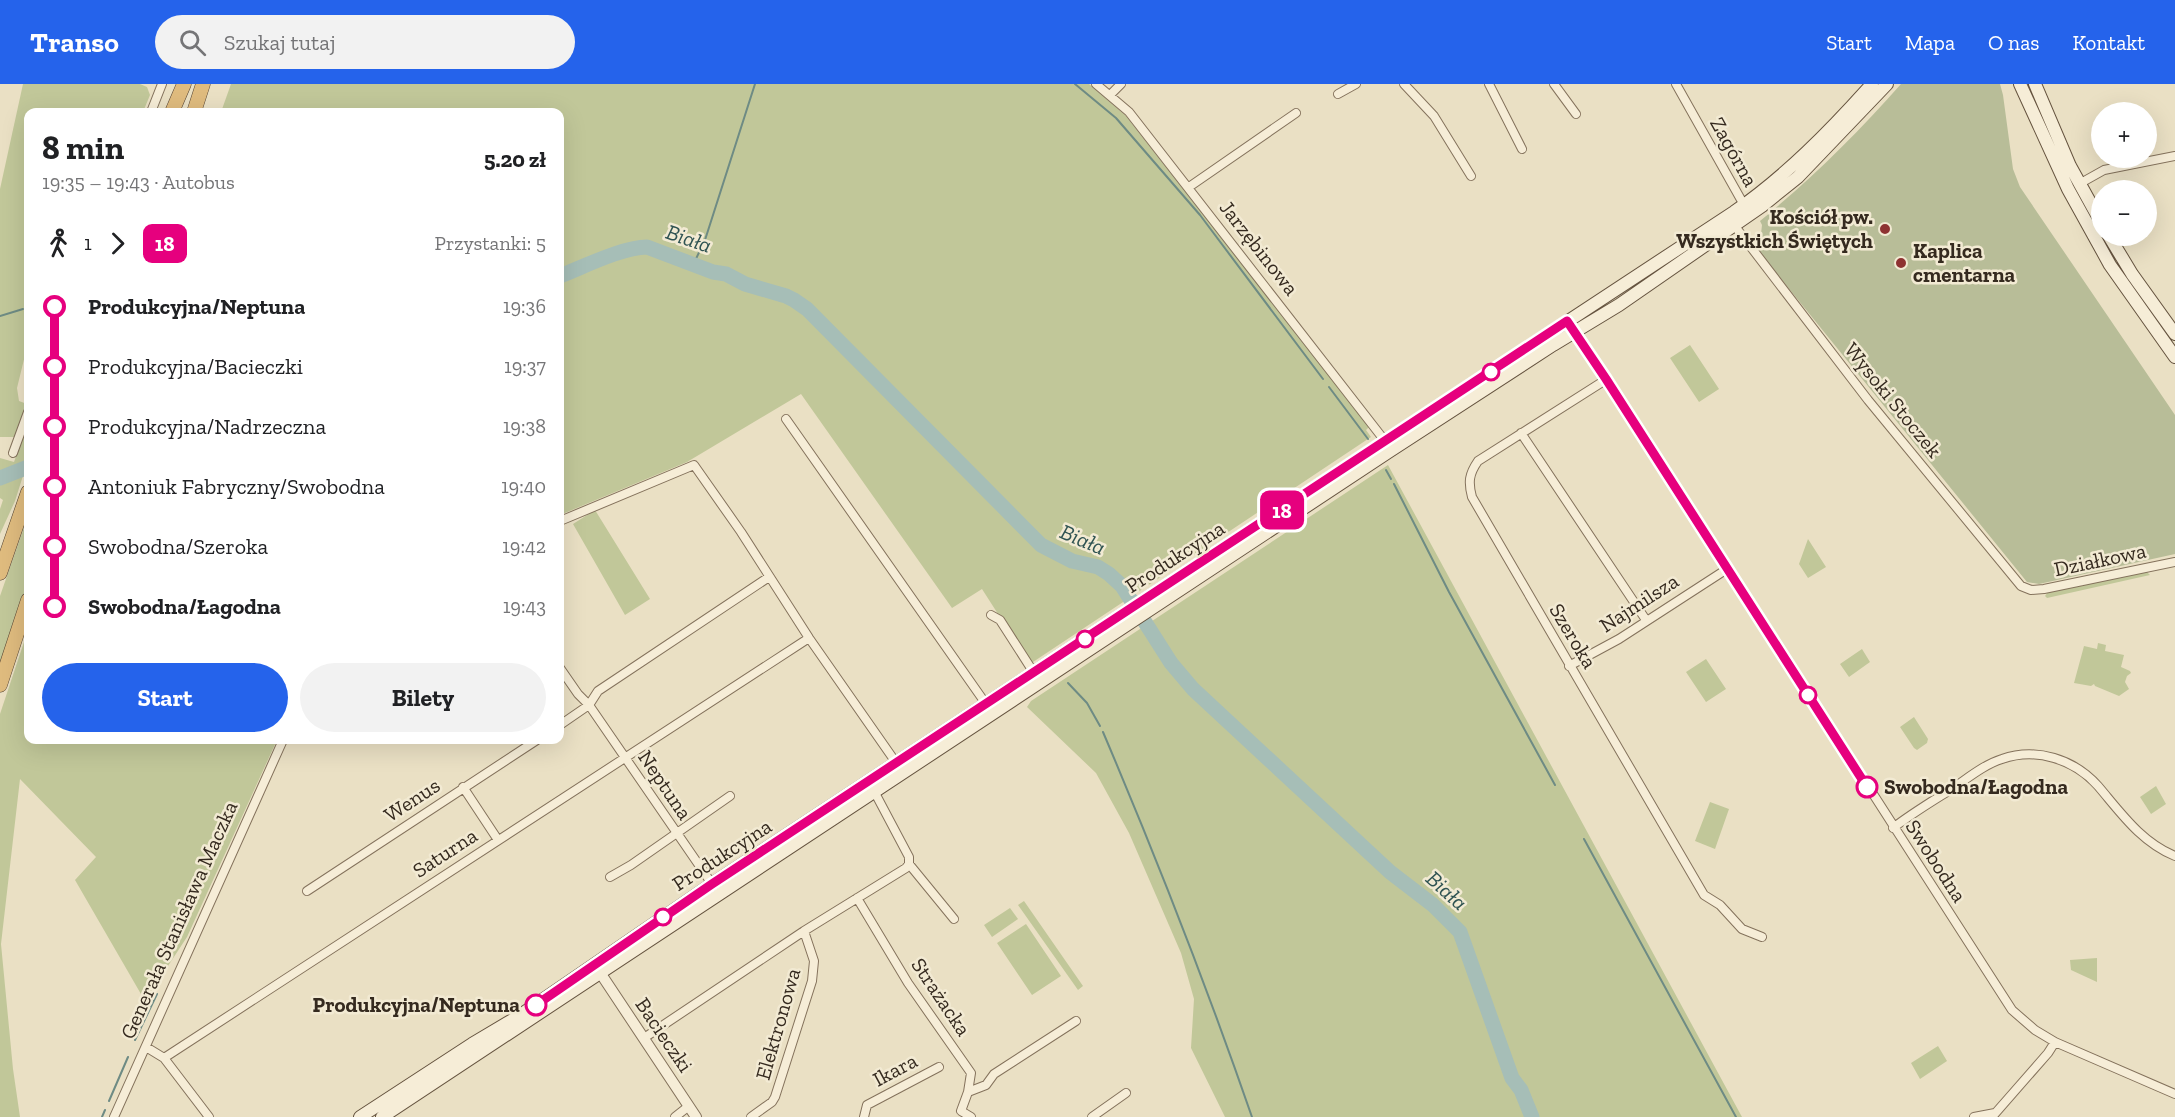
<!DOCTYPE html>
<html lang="pl">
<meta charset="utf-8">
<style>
body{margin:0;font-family:"Zilla Slab",serif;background:#f2f2f2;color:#202124;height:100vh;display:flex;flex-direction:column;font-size:22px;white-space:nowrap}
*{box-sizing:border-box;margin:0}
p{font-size:20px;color:#757577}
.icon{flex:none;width:33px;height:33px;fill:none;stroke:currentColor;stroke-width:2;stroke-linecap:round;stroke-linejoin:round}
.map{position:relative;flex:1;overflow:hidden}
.details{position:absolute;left:24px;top:24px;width:540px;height:636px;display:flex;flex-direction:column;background:#fff;border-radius:12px;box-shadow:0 6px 24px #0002}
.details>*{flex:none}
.badge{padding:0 12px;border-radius:9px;font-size:21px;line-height:39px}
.tools{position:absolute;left:2091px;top:18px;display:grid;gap:12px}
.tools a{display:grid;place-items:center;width:66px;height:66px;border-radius:50%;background:#fff;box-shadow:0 6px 24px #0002;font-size:30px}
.map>.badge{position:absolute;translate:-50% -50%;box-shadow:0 0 0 3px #fff}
.legs{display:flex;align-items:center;gap:9px;height:66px;padding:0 18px;font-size:20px}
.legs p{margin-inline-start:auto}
.overview{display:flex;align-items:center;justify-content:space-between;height:102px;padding:0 18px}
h1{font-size:33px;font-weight:700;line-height:45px}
.primary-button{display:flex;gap:12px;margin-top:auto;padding:12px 18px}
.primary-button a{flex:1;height:69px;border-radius:36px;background:#2563eb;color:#fff;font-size:24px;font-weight:700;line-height:69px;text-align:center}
.primary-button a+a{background:#f2f2f2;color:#202124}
ul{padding:0 18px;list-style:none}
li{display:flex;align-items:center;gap:21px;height:60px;font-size:22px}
li i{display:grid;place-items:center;width:9px;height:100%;margin:0 8px;background:currentColor}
li i::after{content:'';width:15px;height:15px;margin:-8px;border:4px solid;border-radius:50%;background:#fff}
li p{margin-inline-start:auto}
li:first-child i{background:linear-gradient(#0000 50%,currentColor 0)}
li:last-child i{background:linear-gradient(currentColor 50%,#0000 0)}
header{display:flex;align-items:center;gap:36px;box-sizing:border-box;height:84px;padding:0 30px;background:#2563eb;color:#fff}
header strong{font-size:28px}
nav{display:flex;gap:33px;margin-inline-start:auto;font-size:21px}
.search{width:420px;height:54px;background:#f2f2f2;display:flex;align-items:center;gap:15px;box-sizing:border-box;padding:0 21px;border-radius:33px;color:#757577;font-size:22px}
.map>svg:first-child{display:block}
.green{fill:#c1c799}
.cemetery{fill:#b8bd98}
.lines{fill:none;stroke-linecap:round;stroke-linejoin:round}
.stream{stroke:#6e8b84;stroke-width:2}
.river{stroke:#a6beb7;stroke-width:15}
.minor-casing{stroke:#84725c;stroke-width:10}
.tertiary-casing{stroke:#84725c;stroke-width:12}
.secondary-casing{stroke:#65533f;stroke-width:14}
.trunk-casing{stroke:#524030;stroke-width:15}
.minor{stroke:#f6edd7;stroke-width:8}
.tertiary{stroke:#f6edd7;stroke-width:10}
.secondary{stroke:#f6edd7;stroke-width:12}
.trunk{stroke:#dfbb7e;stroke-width:14}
.line-1-casing{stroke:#fff;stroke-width:14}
.line-1{stroke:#e6007e;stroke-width:9}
.poi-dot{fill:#8e3231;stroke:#f2ead3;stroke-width:2}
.stop-1-dot{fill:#fff;stroke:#e6007e;stroke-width:3}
.labels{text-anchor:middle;stroke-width:5;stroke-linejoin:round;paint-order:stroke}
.street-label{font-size:21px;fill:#352a1f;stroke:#f2ead3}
.poi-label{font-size:21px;font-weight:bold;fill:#352a1f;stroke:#f2ead3;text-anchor:end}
.stop-label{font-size:21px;font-weight:bold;fill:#352a1f;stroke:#f2ead3;text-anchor:start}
.water-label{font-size:22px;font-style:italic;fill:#2f5352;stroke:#f2ead3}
</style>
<header>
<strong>Transo</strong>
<div class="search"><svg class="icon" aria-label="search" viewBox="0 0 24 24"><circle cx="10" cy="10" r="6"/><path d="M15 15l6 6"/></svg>Szukaj tutaj</div>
<nav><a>Start</a><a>Mapa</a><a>O nas</a><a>Kontakt</a></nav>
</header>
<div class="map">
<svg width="2175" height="1033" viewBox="0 0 2175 1033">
<rect width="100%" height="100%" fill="#eae0c4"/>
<path class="green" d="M 23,0 L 140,0 L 147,3 L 150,11 L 143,28 L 28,28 L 28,259 L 17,304 L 19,317 L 27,320 L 15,353 L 0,353 L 0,105 Z
M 231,0 L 1089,0 L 1126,32 L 1369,343 L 1366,346 L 1371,353 L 1030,580 L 982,505 L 952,524 L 801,310 L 687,378 L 560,431 L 560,28 L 221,28 Z
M 1690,261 L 1719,305 L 1699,318 L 1670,274 Z
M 28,338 L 28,376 L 15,417 L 0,450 L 0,425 L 3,416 L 0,414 L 0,374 L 14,378 Z
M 1388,381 L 1742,1033 L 1225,1033 L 1191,964 L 1194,915 L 1181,869 L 1129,749 L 1096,689 L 1027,623 L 1031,617 Z
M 595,426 L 650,515 L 625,531 L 573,440 Z
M 28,432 L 28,499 L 0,583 L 0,512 Z
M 1808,455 L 1826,483 L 1808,494 L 1799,480 Z
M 2147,488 L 2150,491 L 2047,514 L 2045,512 L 2048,508 Z
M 28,546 L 28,656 L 277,656 L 187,853 L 145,917 L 75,796 L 96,773 L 20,695 L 1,860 L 13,985 L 20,1033 L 0,1033 L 0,630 Z
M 2098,559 L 2106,561 L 2105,567 L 2124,571 L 2121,583 L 2130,587 L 2131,589 L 2127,592 L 2125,598 L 2129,605 L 2119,612 L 2095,602 L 2094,600 L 2091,602 L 2074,599 L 2084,562 L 2097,565 Z
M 1862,565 L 1870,578 L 1849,593 L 1840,580 Z
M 1706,575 L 1726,605 L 1706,618 L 1686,588 Z
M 1914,633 L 1928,655 L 1927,659 L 1917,666 L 1914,664 L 1900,643 Z
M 2156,702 L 2166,720 L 2151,730 L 2140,713 Z
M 1710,718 L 1729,725 L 1715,765 L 1695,757 Z
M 1024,817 L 1083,902 L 1078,906 L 1018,821 Z
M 1010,824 L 1018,835 L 992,853 L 984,841 Z
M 1026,840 L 1061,892 L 1032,911 L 997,859 Z
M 2097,874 L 2097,898 L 2071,886 L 2070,876 Z
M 1938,962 L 1947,977 L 1920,995 L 1911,979 Z"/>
<path class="cemetery" d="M 1901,0 L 2000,0 L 2003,11 L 2013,85 L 2020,103 L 2175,331 L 2175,470 L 2039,500 L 2027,498 L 1755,163 L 1760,159 L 1762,141 L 1760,137 C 1811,95 1857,50 1901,0 Z"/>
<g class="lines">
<path class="stream" d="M 1075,0 L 1116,34 L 1200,131 L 1323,295
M 693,181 L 705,156 L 755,0
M 0,232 L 23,225
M 1329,303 L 1368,355
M 1386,386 L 1391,395
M 1394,400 L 1449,508 L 1555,701
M 1068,599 L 1087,619 L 1100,642
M 1103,648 C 1157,775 1207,903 1252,1033
M 1584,755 L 1736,1033
M 135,956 L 157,910
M 109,1017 L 128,973
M 102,1033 L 105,1026"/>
<path class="river" d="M 560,192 C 583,183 623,163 647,163 L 713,188 L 726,190 L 745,200 L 786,212 L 794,216 L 807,225 L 1041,461 L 1072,477 L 1098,483 L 1109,490 L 1122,502 L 1171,579 L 1193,605 L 1390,788 L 1433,821 L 1460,848 L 1512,994 L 1521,1006 L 1532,1033
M 0,394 L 28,383"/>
<g class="minor-casing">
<path id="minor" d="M 1096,0 L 1129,28 L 1385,357
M 1404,0 L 1434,32 L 1471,92
M 1489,0 L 1522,65
M 1554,0 L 1576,30
M 1676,0 L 1744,121
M 1338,10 L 1356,0
M 1110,11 L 1121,0
M 151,28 L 162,0
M 2079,100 L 2104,86 L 2175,72
M 1189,103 L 1296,29
M 1734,141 L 1868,316 L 2021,502 L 2031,506 L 2044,505 L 2175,478
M 1576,248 L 2012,926 L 2035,946 L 2055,958 L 2175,1010
M 1607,295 L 1478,377 C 1469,390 1468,398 1472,413 L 1704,811 L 1720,821 L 1742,845 L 1762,853
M 786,335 L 986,620
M 1521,349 L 1646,536
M 13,369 L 28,328
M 560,437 L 694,381 L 741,448 L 809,554 L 897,680
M 991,531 L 1000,536 L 1034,589
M 1569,582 L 1619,555 L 1727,485
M 560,584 L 578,610 L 589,621 L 712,800
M 560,641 L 589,621 L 598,607 L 769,493
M 463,703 L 498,756
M 1893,744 C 1911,730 1931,718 1950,706 C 1967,695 1983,681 2002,675 C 2036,663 2074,675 2098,702 C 2121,729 2141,758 2175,772
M 909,780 L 954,835
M 610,793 L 631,781 L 730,712
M 307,807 L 537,656
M 857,814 L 908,899 L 971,989 L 968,1008 L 961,1027 L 971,1033
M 644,954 L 804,847 L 906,784 L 909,780 L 909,773 L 874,707
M 146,963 L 164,974
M 968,1008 L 986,1001 L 994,990 L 1076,937
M 114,1033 L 283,656
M 209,1033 L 164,974 L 809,554
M 675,1033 L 689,1022
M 751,1033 L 772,1018 L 775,1013 L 812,897 L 814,877 L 804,847
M 864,1033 L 867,1021 L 939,983
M 1092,1033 L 1126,1009
M 1974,1033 L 1995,1029
M 1992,1033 L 2048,969 L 2055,958"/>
</g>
<g class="tertiary-casing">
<path id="tertiary" d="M 601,890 L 696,1033"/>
</g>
<g class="secondary-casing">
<path id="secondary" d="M 2020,0 L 2068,105 L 2110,181 L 2175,273
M 2035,0 L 2070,82 L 2102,140
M 2109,152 L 2132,190 L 2175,250
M 360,1033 L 472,960 L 519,932 L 712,800 L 1734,128 C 1786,92 1830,47 1872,0
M 382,1033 L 1390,367 L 1553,261 L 1619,221 L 1762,122 L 1798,93 L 1887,0"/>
</g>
<g class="trunk-casing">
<path id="trunk" d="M 172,28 L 184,0
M 194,28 L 203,0
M 0,489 L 28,408
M 0,601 L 28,516"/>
</g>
<use href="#minor" class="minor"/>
<use href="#tertiary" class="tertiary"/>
<use href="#secondary" class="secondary"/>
<use href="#trunk" class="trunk"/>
</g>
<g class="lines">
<g class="line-1-casing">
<path id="line-1" d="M 536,921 L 712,800 L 1567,237 L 1606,295 L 1867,703"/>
</g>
<use href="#line-1" class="line-1"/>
</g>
<g class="poi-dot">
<circle cx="1885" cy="145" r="6"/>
<circle cx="1901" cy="179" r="6"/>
</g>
<g class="stop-1-dot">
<circle cx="1491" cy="288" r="8"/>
<circle cx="1085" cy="555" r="8"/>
<circle cx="1808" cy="611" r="8"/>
<circle cx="1867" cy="703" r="10"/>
<circle cx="663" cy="833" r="8"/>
<circle cx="536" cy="921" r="10"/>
</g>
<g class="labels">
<g class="street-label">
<text transform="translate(1734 68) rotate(61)" y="7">Zagórna</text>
<text transform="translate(1259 164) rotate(52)" y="7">Jarzębinowa</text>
<text transform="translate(1893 316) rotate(51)" y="7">Wysoki Stoczek</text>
<text transform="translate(1175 473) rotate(-33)" y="7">Produkcyjna</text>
<text transform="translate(2100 476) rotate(-12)" y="7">Działkowa</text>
<text transform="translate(1639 519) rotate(-33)" y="7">Najmilsza</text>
<text transform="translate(1573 552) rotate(59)" y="7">Szeroka</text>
<text transform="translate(665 701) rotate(56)" y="7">Neptuna</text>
<text transform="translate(412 716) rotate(-33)" y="7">Wenus</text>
<text transform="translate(445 769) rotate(-33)" y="7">Saturna</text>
<text transform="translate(722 771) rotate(-33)" y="7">Produkcyjna</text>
<text transform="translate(1936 777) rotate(57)" y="7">Swobodna</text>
<text transform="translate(179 836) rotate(-66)" y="7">Generała Stanisława Maczka</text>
<text transform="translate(941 913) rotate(56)" y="7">Strażacka</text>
<text transform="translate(778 940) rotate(-74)" y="7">Elektronowa</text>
<text transform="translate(664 951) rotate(56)" y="7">Bacieczki</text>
<text transform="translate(895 986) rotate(-28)" y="7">Ikara</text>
</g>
<g class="poi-label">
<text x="1873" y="140">Kościół pw.<tspan x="1873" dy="24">Wszystkich Świętych</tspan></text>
<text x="1913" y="174" text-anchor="start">Kaplica<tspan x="1913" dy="24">cmentarna</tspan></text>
</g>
<g class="stop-label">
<text x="1884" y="710">Swobodna/Łagodna</text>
<text x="520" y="928" text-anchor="end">Produkcyjna/Neptuna</text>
</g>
<g class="water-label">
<text transform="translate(689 154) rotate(19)" y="8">Biała</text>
<text transform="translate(1083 455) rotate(23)" y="8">Biała</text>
<text transform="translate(1447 806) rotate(42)" y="8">Biała</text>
</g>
</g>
</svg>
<div class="tools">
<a>+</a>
<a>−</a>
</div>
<b class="badge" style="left:1282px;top:426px;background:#e6007e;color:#fff">18</b>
<section class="details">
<div class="overview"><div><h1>8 min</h1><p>19:35 – 19:43 · Autobus</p></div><b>5.20 zł</b></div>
<div class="legs"><svg class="icon" aria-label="walk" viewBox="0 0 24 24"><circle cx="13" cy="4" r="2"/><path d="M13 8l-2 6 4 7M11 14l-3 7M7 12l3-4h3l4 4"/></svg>1<svg class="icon" aria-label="forward" viewBox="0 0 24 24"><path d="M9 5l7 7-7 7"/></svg><b class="badge" style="background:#e6007e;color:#fff">18</b><p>Przystanki: 5</p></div>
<ul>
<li><i style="color:#e6007e"></i><b>Produkcyjna/Neptuna</b><p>19:36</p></li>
<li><i style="color:#e6007e"></i><span>Produkcyjna/Bacieczki</span><p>19:37</p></li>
<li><i style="color:#e6007e"></i><span>Produkcyjna/Nadrzeczna</span><p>19:38</p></li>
<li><i style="color:#e6007e"></i><span>Antoniuk Fabryczny/Swobodna</span><p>19:40</p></li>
<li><i style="color:#e6007e"></i><span>Swobodna/Szeroka</span><p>19:42</p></li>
<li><i style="color:#e6007e"></i><b>Swobodna/Łagodna</b><p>19:43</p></li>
</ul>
<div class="primary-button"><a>Start</a><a>Bilety</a></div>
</section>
</div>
